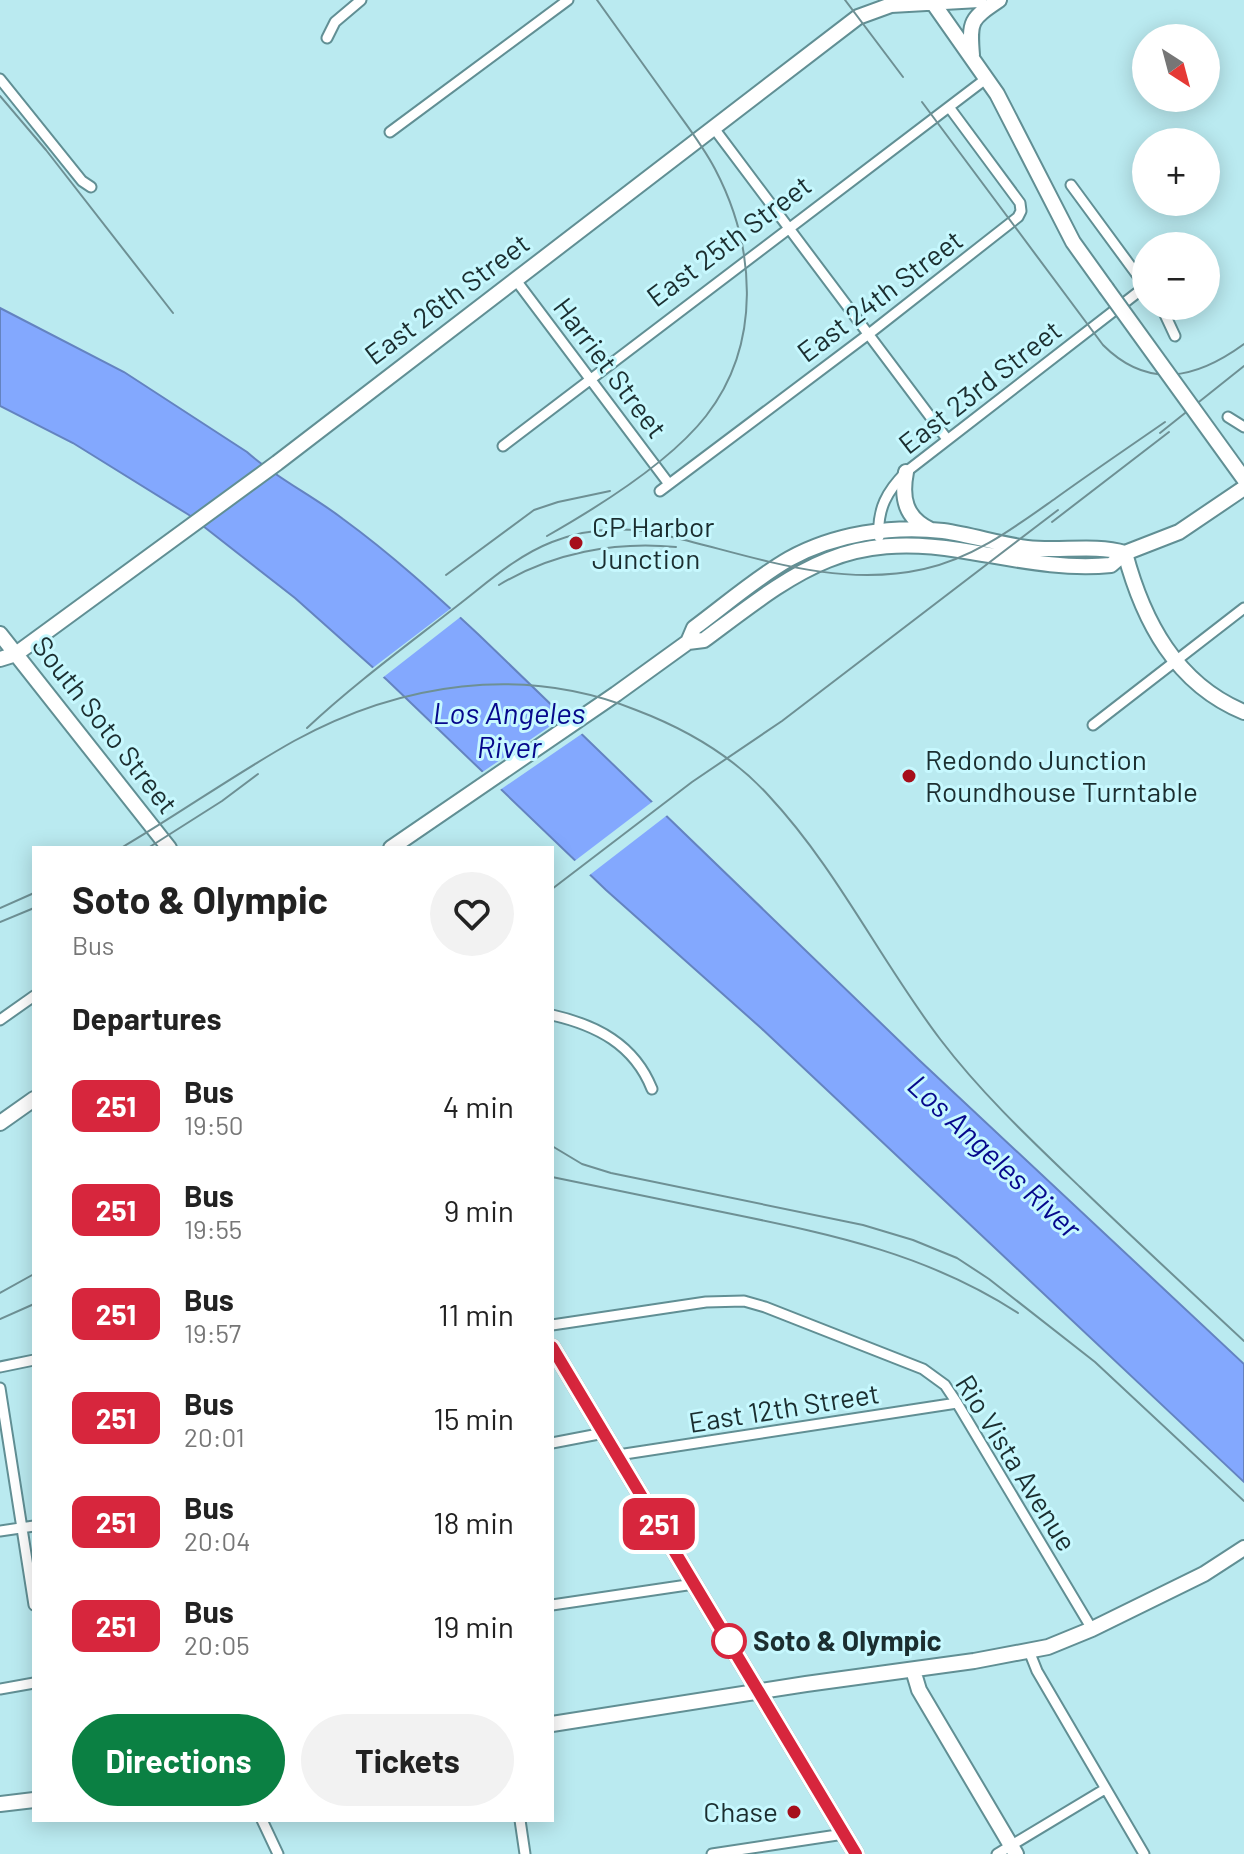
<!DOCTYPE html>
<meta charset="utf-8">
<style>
body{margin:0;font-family:Barlow,sans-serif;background:#f2f2f2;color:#222;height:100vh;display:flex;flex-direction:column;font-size:30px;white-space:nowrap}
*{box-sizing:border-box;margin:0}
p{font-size:26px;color:#767676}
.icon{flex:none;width:44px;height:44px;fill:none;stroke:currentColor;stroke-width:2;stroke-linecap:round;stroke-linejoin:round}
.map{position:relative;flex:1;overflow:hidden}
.side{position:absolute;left:32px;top:846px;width:522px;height:976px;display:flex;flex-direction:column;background:#fff;border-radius:0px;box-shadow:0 4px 20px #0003}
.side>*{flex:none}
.badge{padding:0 16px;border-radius:12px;font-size:28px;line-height:52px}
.needle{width:52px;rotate:144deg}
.buttons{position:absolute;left:1132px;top:24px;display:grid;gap:16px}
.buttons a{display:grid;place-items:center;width:88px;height:88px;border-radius:50%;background:#fff;box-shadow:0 4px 20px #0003;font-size:40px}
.map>.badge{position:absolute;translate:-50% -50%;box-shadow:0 0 0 4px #fff}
h2{padding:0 40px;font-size:30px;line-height:72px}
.round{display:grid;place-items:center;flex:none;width:84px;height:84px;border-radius:42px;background:#f2f2f2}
.head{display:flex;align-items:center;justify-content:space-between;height:136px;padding:0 40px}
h1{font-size:38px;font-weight:700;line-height:60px}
.primary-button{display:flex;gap:16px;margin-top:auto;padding:16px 40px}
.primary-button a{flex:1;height:92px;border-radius:48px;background:#0b8043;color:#fff;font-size:32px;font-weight:700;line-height:92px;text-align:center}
.primary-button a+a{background:#f2f2f2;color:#222}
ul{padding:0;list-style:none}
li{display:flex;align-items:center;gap:24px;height:104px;padding:0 40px}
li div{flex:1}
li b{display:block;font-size:30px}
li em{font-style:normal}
li .badge{min-width:88px;font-weight:700;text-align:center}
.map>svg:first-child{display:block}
.water{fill:#83a8fe;stroke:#6483c0;stroke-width:2}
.pier{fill:#baeaf0}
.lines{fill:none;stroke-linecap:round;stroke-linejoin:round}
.street-casing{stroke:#618f94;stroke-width:13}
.secondary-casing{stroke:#618f94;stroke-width:18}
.primary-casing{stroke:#618f94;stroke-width:18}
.street{stroke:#fff;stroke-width:9}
.secondary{stroke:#fff;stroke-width:14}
.primary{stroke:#fff;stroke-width:14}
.rail{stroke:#6e9094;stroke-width:2}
.secondary-bridge-casing{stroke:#618f94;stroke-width:18;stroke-linecap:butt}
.secondary-bridge{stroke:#fff;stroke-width:14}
.line-casing{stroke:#fff;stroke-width:18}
.line{stroke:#d7263d;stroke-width:12}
.poi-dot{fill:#a60f1b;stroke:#c7f8fe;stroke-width:3}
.stop-dot{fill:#fff;stroke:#d7263d;stroke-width:4}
.labels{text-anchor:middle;stroke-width:6;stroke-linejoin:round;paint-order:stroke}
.street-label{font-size:28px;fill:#1b2e30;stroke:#c7f8fe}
.poi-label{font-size:28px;fill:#1b2e30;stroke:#c7f8fe;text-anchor:start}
.stop-label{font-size:28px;font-weight:bold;fill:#1b2e30;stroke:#c7f8fe;text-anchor:start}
.water-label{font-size:30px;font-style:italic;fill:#06088c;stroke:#c7f8fe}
</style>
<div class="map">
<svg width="1244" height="1854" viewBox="0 0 1244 1854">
<rect width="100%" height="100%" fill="#baeaf0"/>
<path class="water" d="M 0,308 L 124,372 L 247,452 C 276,478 312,495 343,519 C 391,554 435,594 479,635 L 918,1059 L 1244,1364 L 1244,1482 L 761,1028 L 606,890 L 387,680 L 295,598 L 189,515 L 73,443 L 0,406 Z"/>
<path class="pier" d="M 454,606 L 463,615 L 381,679 L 370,670 Z
M 568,714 L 586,731 L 497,792 L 478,775 Z
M 656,799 L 670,813 L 587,877 L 572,863 Z"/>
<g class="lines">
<g class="street-casing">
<path id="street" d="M 327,38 L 335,22 L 361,0
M 0,79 L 82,181 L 91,187
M 713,127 L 947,439
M 390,132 L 568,0
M 1071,185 L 1146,287
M 515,279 L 669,484
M 1161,306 L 1175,336
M 1228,417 L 1244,427
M 503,446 L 987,78
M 660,491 L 874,330 L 1018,217 L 1021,211 L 1020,203 L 949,107
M 879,537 C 877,509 887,491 906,472 L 1146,286
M 1093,725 L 1244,608
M 552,1015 C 596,1025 634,1044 652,1089
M 0,1020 L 34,996
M 552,1325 L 706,1302 L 744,1301 L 765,1307 L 923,1369 L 945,1385 L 957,1403 L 1092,1629
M 0,1367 L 34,1360
M 0,1388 L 34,1605
M 552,1443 L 604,1433
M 618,1455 L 957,1403
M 0,1531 L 34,1526
M 552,1605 L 694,1584
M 1029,1651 L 1037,1671 L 1144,1854
M 0,1689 L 34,1683
M 262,1820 L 278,1854
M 520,1820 L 525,1854
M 712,1854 L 844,1834
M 997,1854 L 1105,1789"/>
</g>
<g class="secondary-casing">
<path id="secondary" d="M 931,0 L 997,94 L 1073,242 L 1106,288
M 972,55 C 969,20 971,19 999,0
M 1125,553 C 1143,621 1176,684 1244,712
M 0,634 L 169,848
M 0,659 L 16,654 L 277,463 L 858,17 L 891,5 L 979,0
M 913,1670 L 919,1690 L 1016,1854
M 552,1724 L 806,1684 L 974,1661 L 1048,1647 L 1092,1629 L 1204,1574 L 1244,1548
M 0,1804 L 34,1800"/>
</g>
<g class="primary-casing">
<path id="primary" d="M 906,472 C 901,498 905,518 931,530
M 688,642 L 704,640 C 793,574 840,531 959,550 C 1011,558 1058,570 1111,565 L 1125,553 L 1179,532 L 1244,488
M 391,848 L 616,694 L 688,642 L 694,628 C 725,605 756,578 789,559 C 834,534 892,525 943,531 C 971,535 999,544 1027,548 C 1060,552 1093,544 1125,553
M 0,1123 L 34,1099
M 552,1347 L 856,1854"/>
</g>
<use href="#street" class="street"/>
<use href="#secondary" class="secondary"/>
<use href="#primary" class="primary"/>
<path class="rail" d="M 845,0 L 903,77
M 0,96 L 46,150 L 173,313
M 922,102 L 1103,345 C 1148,390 1196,379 1244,344
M 1160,433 L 1244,366
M 1052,522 L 1169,432
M 547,536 C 598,507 670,462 706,416 C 762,344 756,247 715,169 C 702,144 684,122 668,99 C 644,66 621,33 597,0
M 446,575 L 534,510 L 558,502 L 610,491
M 499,585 C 552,553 615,541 676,547
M 307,728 C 354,684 406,646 457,606 C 487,583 516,556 552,542 C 588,528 626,526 664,535 C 751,555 835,589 924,569 C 974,558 1015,527 1056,498 C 1092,472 1129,447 1165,422
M 121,848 C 179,814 235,774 294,741 C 400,683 522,664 636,710 C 686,729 733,756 769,796 C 837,869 880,960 940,1039 C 981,1093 1031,1140 1080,1187 C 1134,1239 1189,1290 1244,1341
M 148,848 L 222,801 L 258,774
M 552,889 L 692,782 L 782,721 L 1058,510
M 0,908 L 34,893
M 0,922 L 34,908
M 552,1146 L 582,1164 L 611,1173 L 863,1225 L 913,1240 L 957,1258 L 989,1279 L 1095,1362 L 1244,1501
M 552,1177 C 612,1189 672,1202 732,1214 C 835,1235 929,1255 1018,1313
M 0,1293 L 34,1274
M 0,1319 L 34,1304"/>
<g class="secondary-bridge-casing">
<path id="secondary-bridge" d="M 1106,288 L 1244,479"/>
</g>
<use href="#secondary-bridge" class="secondary-bridge"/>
</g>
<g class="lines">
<g class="line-casing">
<path id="line" d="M 552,1347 L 856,1854"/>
</g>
<use href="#line" class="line"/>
</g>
<g class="poi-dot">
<circle cx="576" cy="543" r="8"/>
<circle cx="909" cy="776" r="8"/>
<circle cx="794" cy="1812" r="8"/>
</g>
<circle class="stop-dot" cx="729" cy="1641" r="16"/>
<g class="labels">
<g class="street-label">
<text transform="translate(729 241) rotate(-37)" y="10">East 25th Street</text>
<text transform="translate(880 296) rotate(-37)" y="10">East 24th Street</text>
<text transform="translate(447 299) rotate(-37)" y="10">East 26th Street</text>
<text transform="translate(610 368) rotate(53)" y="10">Harriet Street</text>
<text transform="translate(980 387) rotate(-38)" y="10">East 23rd Street</text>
<text transform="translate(105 725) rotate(52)" y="10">South Soto Street</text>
<text transform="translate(784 1408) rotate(-9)" y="10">East 12th Street</text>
<text transform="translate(1016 1463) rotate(58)" y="10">Rio Vista Avenue</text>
</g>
<g class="poi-label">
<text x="592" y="537">CP Harbor<tspan x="592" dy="32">Junction</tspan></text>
<text x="925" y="770">Redondo Junction<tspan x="925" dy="32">Roundhouse Turntable</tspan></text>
<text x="778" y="1822" text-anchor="end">Chase</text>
</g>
<g class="stop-label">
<text x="753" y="1651">Soto &amp; Olympic</text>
</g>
<g class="water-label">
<text x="509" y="724">Los Angeles<tspan x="509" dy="34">River</tspan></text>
<text transform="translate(994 1157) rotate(43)" y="10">Los Angeles River</text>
</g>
</g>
</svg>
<div class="buttons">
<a><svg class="needle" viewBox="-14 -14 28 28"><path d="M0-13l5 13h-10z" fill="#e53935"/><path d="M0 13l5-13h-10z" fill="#767676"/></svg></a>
<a>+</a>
<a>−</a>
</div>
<b class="badge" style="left:659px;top:1524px;background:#d7263d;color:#fff">251</b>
<section class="side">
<div class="head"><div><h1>Soto &amp; Olympic</h1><p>Bus</p></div><a class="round"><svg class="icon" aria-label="heart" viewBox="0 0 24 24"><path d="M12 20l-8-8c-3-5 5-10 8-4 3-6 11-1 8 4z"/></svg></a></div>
<h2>Departures</h2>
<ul>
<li><span class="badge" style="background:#d7263d;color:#fff">251</span><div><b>Bus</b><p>19:50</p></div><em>4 min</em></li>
<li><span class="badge" style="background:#d7263d;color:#fff">251</span><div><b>Bus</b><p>19:55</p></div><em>9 min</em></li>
<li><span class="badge" style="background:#d7263d;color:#fff">251</span><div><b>Bus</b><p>19:57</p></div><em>11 min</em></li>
<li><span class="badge" style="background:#d7263d;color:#fff">251</span><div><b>Bus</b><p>20:01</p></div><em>15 min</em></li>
<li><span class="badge" style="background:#d7263d;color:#fff">251</span><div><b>Bus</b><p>20:04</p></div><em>18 min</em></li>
<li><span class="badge" style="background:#d7263d;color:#fff">251</span><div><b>Bus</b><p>20:05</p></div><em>19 min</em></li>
</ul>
<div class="primary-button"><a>Directions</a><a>Tickets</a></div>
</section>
</div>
